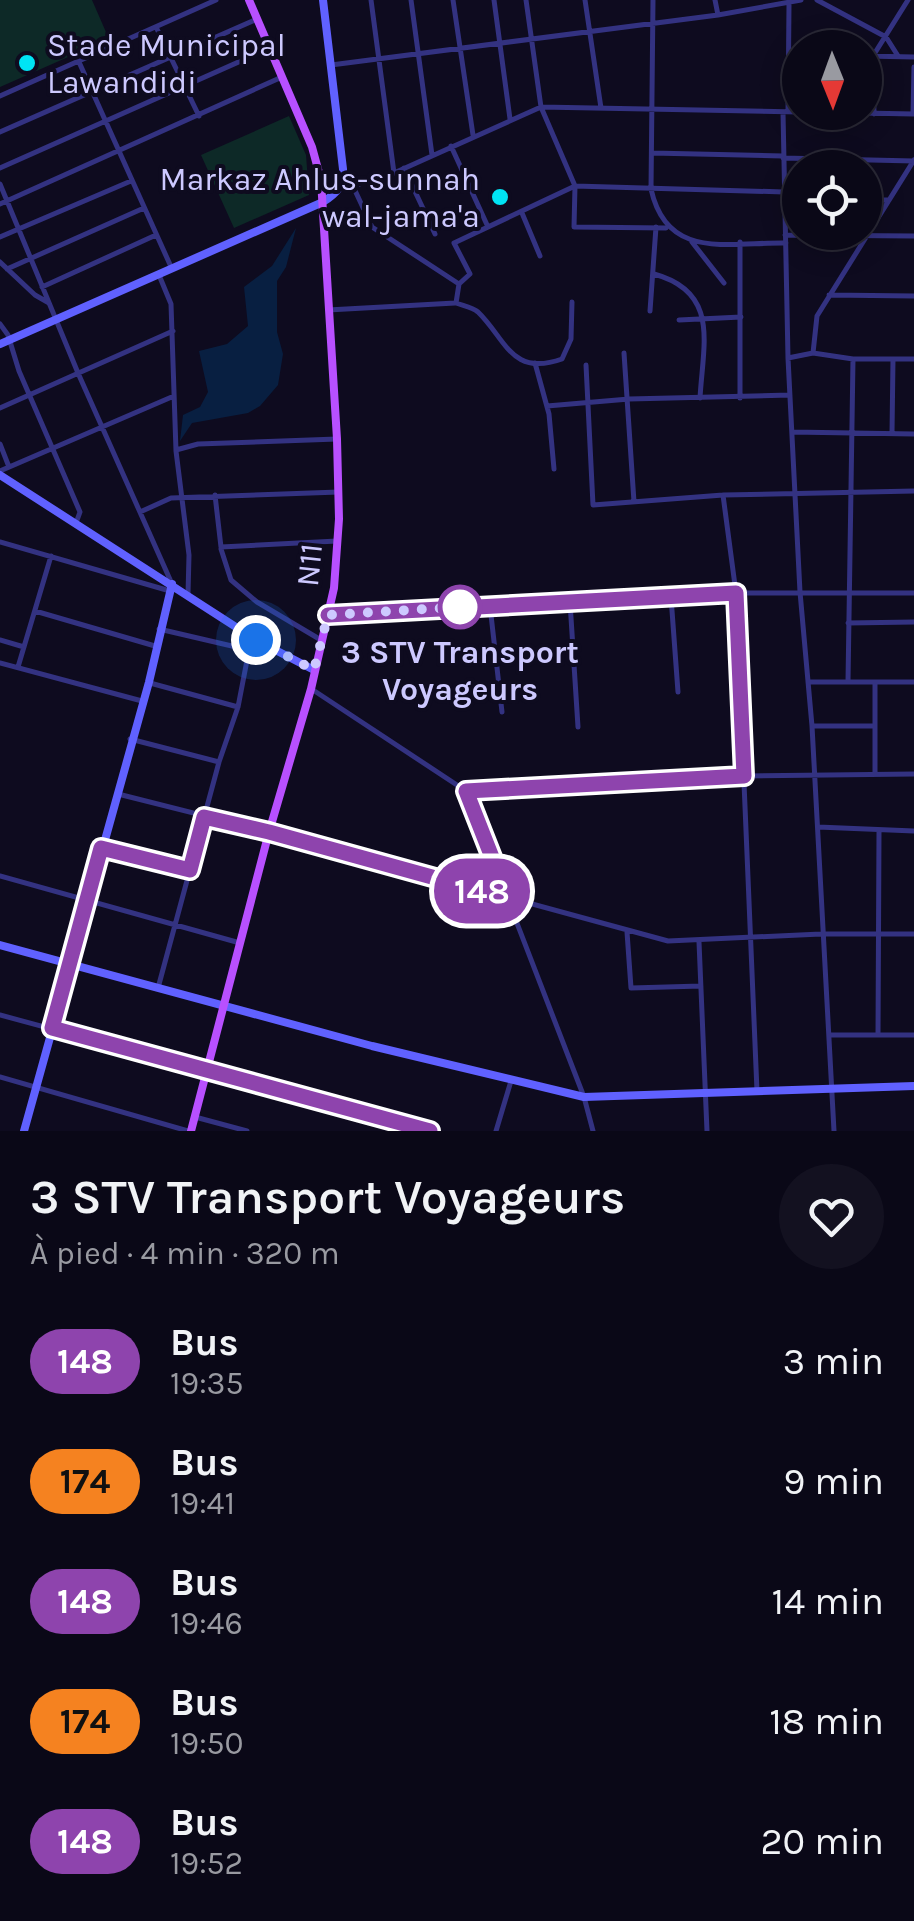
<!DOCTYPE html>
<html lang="fr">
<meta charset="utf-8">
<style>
body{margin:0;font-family:Karla,sans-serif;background:#131120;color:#f1f3f6;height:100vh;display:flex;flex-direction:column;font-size:38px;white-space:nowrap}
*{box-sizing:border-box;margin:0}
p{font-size:32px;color:#999aa1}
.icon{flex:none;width:55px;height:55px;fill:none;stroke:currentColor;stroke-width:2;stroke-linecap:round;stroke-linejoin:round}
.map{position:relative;height:1131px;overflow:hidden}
.drawer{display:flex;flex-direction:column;background:#0a0817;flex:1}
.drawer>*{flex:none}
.badge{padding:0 20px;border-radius:32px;font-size:35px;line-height:65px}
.needle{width:65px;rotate:179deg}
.controls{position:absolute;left:782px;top:30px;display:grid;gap:20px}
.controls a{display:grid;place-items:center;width:100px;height:100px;border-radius:50%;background:#0a0817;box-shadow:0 5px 25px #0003,0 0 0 2px #2a2936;font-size:50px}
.you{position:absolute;width:50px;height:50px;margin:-25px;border:8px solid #fff;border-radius:50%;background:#1a73e8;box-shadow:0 0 0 15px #1a73e833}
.map>.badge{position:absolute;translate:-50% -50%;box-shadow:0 0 0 5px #fff}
.round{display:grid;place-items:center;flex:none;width:105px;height:105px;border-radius:52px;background:#131120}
.headline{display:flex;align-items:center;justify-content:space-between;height:170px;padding:0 30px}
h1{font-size:48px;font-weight:600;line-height:75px}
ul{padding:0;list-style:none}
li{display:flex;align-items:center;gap:30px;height:120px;padding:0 30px}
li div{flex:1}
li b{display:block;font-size:38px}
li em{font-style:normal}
li .badge{min-width:110px;font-weight:700;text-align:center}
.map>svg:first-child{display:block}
.green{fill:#0d2927}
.water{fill:#081f41}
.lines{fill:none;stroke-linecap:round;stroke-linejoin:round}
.street{stroke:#333281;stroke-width:5}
.secondary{stroke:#6061ff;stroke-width:8}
.primary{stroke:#b850ff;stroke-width:8}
.line-casing{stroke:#fff;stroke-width:22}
.line{stroke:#8e44ad;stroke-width:15}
.walk{stroke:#cdc9ff;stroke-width:10;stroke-dasharray:0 18}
.poi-dot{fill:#00e4f4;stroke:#0e0b1f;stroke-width:4}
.stop-dot{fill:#fff;stroke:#8e44ad;stroke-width:5}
.labels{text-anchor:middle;stroke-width:8;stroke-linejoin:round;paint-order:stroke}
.poi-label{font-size:32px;fill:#cdc9ff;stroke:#0e0b1f;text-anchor:start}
.street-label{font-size:32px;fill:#cdc9ff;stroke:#0e0b1f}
.stop-label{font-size:32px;font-weight:bold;fill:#cdc9ff;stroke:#0e0b1f}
</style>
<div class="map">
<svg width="914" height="1131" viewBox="0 0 914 1131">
<rect width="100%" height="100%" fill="#0e0b1f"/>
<path class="green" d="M 0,0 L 92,0 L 109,39 L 0,87 Z
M 289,116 L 306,155 L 309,195 L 234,228 L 201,155 Z"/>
<path class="water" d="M 296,228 L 286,267 L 277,281 L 277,332 L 283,354 L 278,385 L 260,406 L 248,413 L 192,423 L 180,441 L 183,415 L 200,407 L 208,392 L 199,351 L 227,344 L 248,326 L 244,287 L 272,266 Z"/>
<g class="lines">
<path class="street" d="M 371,0 L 394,173
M 411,0 L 432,155
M 453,0 L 473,135
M 494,0 L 510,119
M 526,0 L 541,107 L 575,186 L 574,227 L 666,228
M 585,0 L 601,108
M 653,0 L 651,189 C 667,261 728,242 786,243
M 715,0 L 718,15
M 817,0 L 886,37 L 898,56
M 157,29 L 199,116
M 865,56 L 914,57
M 79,62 L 172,269
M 331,65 L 718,15 L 801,0
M 0,96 L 216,0
M 783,112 L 788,358 L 800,592 L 812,726 L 834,1131
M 788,112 L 789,5
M 809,112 L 914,114
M 874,114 L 873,56 L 908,0
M 913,114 L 914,67
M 0,132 L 257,19
M 451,146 L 488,227
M 652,153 L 783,156
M 783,158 L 914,161
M 0,168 L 270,48
M 404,168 L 435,234
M 343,183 L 359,184 L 394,173 L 541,107 L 800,112
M 0,184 L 78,373 L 172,584
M 352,184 L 372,227 L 459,284
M 784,200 L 800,200
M 865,200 L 889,200
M 0,204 L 282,77
M 522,213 L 540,256
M 785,235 L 914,236
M 0,237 L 131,181
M 692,242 L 724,283
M 0,262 L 35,295 L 49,303
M 7,269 L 144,208
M 654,274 C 720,292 703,344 700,398
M 159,275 L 171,304 L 176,451 L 189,555 L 188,594
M 42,287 L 156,235
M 829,295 L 914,296
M 572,302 L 571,339 L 562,359 C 511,377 506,339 478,312 C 472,307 464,306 456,303 L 459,284 L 470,274 L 454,243 L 575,186 L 784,192
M 328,310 L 455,303
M 650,311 L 656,227
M 679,320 L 741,317
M 0,324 L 8,335 L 19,371 L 80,512 L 76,523
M 624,353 L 634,502
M 813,353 L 817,316 L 914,160
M 788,358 L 813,353 L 853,359 L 914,359
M 535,363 L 549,414 L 554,469
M 586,365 L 593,505 L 723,495 L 914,491
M 740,398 L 740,242
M 547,406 L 629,399 L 790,395
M 0,408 L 173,331
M 792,432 L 914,434
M 892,433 L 893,359
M 0,444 L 9,467
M 176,450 L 198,444 L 337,439
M 0,471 L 174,396
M 215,495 L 221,547 L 337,541
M 723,495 L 736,593 L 757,1091
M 140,512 L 171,498 L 339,492
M 0,542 L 170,591
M 221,549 L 231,580 L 257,602 L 321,640
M 671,597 L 678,692
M 570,602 L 578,727
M 490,606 L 502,712
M 35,611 L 155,646
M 328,615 L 736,593 L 914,593
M 848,623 L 914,622
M 159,629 L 249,650
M 0,640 L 24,647
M 0,663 L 142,701
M 18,667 L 51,556
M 808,682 L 914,682
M 848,682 L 853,359
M 875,682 L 875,774
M 150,683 L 238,707
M 313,690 L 466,791 L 584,1097 L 593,1131
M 812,726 L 874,726
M 130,739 L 219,762
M 467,791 L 745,776 L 914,774
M 118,794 L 269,832 L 668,941 L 821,934 L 914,934
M 818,827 L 914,831
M 101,848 L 190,871
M 0,876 L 240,943
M 627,932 L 631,988 L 701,986
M 699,942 L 707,1131
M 158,988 L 219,762 L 238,707 L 249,650 L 256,640
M 0,1015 L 430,1131
M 829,1035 L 914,1035
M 878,1035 L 879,832
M 0,1077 L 188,1131
M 195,1117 L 247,1131
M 496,1131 L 511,1081"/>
<path class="secondary" d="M 0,344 L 323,202 C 337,193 344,186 343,169 L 323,0
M 0,475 L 256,640 L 314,670
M 0,945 L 372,1046 L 584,1097 L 914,1086
M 24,1131 L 149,682 L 172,584"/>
<path class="primary" d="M 191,1131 L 269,832 L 311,689 L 334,588 L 339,519 L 337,439 L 321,180 L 312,147 L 249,0"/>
</g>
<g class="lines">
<g class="line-casing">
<path id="line" d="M 328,615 L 736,593 L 744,776 L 466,791 L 508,898 L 269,832 L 204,817 L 190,870 L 101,848 L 52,1028 L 430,1131"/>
</g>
<use href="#line" class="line"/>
<path class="walk" d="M 256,640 L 314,670 L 328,615 L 460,607"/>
</g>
<g class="poi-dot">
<circle cx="27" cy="63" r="10"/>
<circle cx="500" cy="197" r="10"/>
</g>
<circle class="stop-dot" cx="460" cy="607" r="20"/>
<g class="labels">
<g class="poi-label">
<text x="47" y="56">Stade Municipal<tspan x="47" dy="37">Lawandidi</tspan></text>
<text x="480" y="190" text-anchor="end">Markaz Ahlus-sunnah<tspan x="480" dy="37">wal-jama'a</tspan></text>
</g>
<g class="street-label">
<text transform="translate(309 565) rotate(-84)" y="11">N11</text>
</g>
<g class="stop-label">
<text x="460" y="663">3 STV Transport<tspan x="460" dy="37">Voyageurs</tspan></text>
</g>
</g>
</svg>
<div class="controls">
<a><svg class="needle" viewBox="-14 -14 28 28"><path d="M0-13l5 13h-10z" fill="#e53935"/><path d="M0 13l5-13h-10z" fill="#999aa1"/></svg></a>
<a><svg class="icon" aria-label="locate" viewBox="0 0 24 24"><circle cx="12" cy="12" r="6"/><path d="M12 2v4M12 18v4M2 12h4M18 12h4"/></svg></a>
</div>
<div class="you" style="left:256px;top:640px"></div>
<b class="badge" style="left:482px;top:891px;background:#8e44ad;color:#fff">148</b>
</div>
<section class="drawer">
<div class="headline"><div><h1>3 STV Transport Voyageurs</h1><p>À pied · 4 min · 320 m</p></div><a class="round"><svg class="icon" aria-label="heart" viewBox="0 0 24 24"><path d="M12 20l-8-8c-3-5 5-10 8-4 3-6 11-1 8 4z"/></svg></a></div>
<ul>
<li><span class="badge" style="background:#8e44ad;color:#fff">148</span><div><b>Bus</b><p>19:35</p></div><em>3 min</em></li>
<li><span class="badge" style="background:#f58220;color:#111">174</span><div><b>Bus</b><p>19:41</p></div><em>9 min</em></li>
<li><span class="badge" style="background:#8e44ad;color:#fff">148</span><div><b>Bus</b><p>19:46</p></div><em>14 min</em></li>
<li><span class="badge" style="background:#f58220;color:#111">174</span><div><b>Bus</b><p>19:50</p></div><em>18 min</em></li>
<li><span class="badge" style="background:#8e44ad;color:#fff">148</span><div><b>Bus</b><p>19:52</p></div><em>20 min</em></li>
</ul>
</section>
